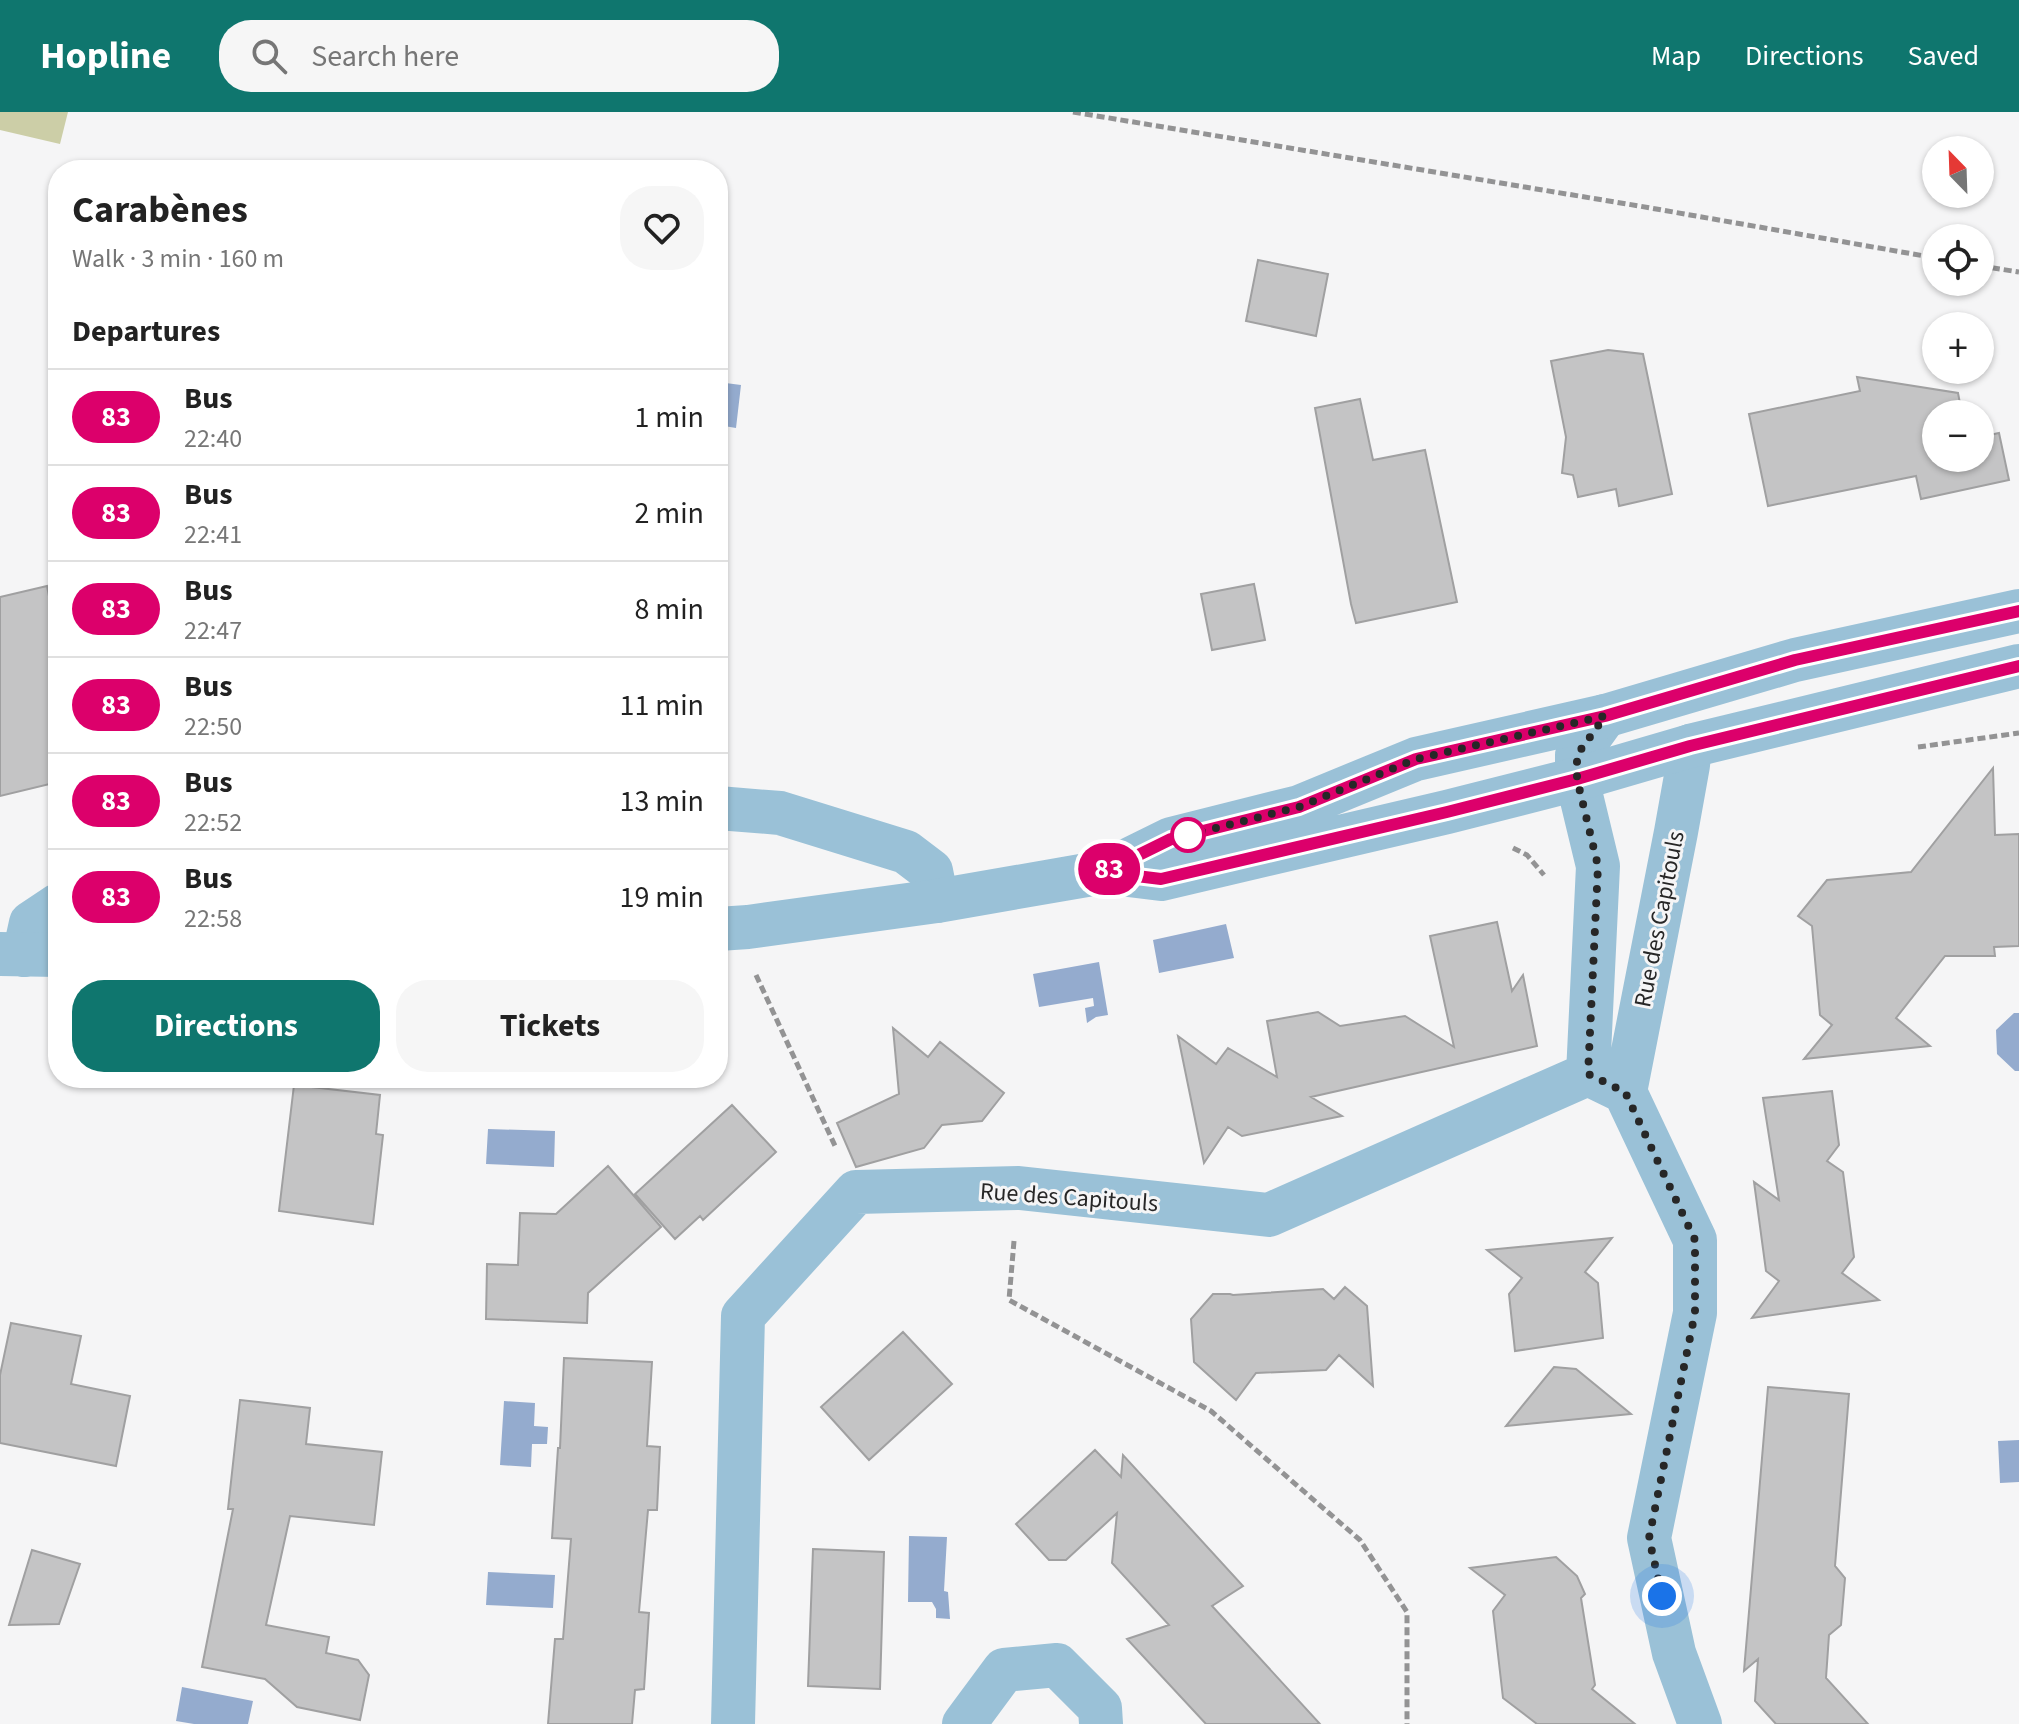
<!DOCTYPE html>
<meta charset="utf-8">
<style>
body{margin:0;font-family:"Source Sans 3",sans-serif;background:#f6f6f6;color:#222;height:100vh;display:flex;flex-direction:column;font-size:30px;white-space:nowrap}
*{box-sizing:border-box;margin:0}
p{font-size:26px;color:#767676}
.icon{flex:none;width:44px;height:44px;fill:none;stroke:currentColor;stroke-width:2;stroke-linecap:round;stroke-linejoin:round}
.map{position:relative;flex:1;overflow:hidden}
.details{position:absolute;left:48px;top:48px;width:680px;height:928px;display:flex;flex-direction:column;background:#fff;border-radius:32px;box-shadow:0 2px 6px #0004}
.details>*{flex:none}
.badge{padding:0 16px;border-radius:26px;font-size:28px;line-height:52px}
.needle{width:52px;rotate:337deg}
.fabs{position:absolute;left:1922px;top:24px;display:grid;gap:16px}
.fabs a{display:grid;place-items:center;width:72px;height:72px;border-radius:50%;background:#fff;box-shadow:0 2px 6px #0004;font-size:40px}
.you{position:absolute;width:40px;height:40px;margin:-20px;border:6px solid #fff;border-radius:50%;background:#1a73e8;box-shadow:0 0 0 12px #1a73e833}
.map>.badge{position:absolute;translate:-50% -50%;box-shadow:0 0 0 4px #fff}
h2{padding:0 24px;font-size:30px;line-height:72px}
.round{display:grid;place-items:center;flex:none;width:84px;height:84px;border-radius:32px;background:#f6f6f6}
.head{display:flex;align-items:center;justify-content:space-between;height:136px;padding:0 24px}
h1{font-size:38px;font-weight:700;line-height:60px}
.cta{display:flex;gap:16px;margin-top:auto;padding:16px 24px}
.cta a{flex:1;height:92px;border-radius:32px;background:#0f766e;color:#fff;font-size:32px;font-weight:700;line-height:92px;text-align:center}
.cta a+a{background:#f6f6f6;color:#222}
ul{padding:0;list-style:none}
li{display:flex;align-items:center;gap:24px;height:96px;padding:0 24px;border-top:2px solid #e0e0e0}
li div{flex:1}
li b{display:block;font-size:30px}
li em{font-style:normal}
li .badge{min-width:88px;font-weight:700;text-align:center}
header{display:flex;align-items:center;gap:48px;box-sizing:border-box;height:112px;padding:0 40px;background:#0f766e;color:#fff}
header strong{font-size:38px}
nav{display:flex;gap:44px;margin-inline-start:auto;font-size:28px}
.search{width:560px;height:72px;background:#f6f6f6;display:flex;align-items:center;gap:20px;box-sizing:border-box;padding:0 28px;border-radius:32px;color:#767676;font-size:30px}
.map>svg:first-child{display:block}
.green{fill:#cccea7}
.water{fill:#94abce}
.building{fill:#c4c4c5;stroke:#a0a0a1;stroke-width:2}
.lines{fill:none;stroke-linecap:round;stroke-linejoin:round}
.path{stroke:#939394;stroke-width:5;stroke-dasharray:8 4;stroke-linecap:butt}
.minor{stroke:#9ac1d7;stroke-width:44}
.tertiary{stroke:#9ac1d7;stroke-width:44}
.line-casing{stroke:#fff;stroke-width:18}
.line{stroke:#dc006b;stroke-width:12}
.walk{stroke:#272727;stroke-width:8;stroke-dasharray:0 14.4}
.stop-dot{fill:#fff;stroke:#dc006b;stroke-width:4}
.labels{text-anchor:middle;stroke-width:6;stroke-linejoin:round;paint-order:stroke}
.street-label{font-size:24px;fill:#272727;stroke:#f5f5f6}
</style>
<header>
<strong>Hopline</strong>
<div class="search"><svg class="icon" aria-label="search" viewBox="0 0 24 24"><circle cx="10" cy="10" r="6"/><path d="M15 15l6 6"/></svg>Search here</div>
<nav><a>Map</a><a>Directions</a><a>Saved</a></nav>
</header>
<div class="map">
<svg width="2019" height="1612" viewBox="0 0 2019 1612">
<rect width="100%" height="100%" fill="#f5f5f6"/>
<path class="green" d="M 0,0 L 68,0 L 60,32 L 0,18 Z"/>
<path class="water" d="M 718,270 L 741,273 L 736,316 L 718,313 Z
M 1226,812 L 1234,846 L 1159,861 L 1153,828 Z
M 1099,850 L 1108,903 L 1096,905 L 1087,911 L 1085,896 L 1094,894 L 1093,886 L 1039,895 L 1033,862 Z
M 2014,901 L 2019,901 L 2019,959 L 2015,959 L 1997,942 L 1996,918 Z
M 488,1017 L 555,1019 L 554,1055 L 486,1052 Z
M 504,1289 L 535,1291 L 534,1314 L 548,1315 L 547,1332 L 532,1332 L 531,1355 L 500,1353 Z
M 2019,1328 L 2019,1370 L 2000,1371 L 1998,1329 Z
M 909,1424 L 947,1425 L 944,1479 L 948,1480 L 950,1507 L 936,1506 L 936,1497 L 932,1490 L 908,1490 Z
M 488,1460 L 555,1463 L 553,1496 L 486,1493 Z
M 182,1575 L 253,1589 L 248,1612 L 194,1612 L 176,1609 Z"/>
<path class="building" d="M 1258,148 L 1328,162 L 1316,224 L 1246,209 Z
M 1608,238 L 1643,242 L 1672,382 L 1619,394 L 1616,377 L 1578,385 L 1573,363 L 1562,361 L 1566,325 L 1551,249 Z
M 1857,265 L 1958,281 L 1962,302 L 1936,302 L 1936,346 L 1980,346 L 1980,325 L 1999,321 L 2009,368 L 1921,387 L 1916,364 L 1768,394 L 1749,302 L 1860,279 Z
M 1360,287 L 1373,348 L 1425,338 L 1457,490 L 1356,511 L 1351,492 L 1315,296 Z
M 1254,472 L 1265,528 L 1212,538 L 1201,482 Z
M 47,474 L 51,494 L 58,492 L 58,670 L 0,684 L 0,485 Z
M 1993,656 L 1995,723 L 2019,722 L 2019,834 L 1994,835 L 1995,844 L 1945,844 L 1896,906 L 1930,934 L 1804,947 L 1832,913 L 1820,903 L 1812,814 L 1798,804 L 1827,768 L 1911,760 Z
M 1497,810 L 1512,879 L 1523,863 L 1537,934 L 1311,985 L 1342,1004 L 1242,1024 L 1228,1015 L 1204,1051 L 1178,924 L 1216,952 L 1228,936 L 1277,965 L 1267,909 L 1318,900 L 1340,914 L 1405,904 L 1454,935 L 1430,824 Z
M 893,916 L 928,945 L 940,930 L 1004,981 L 982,1009 L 942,1013 L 924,1036 L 856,1055 L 837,1011 L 899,982 Z
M 294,973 L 380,983 L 376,1022 L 383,1023 L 373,1112 L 279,1099 Z
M 1832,979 L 1839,1033 L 1827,1049 L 1843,1060 L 1854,1145 L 1842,1161 L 1879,1188 L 1752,1206 L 1779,1169 L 1766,1159 L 1754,1070 L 1779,1088 L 1763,986 Z
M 732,993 L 776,1040 L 703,1108 L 700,1104 L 675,1127 L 635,1082 Z
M 608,1054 L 661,1115 L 588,1181 L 587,1211 L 486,1207 L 487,1152 L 518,1153 L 520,1101 L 556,1102 Z
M 1612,1126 L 1585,1160 L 1598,1171 L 1603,1226 L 1515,1239 L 1509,1182 L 1522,1166 L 1487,1138 Z
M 1345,1175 L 1367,1194 L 1373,1274 L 1339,1243 L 1326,1258 L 1256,1261 L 1236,1288 L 1194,1250 L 1191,1207 L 1213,1182 L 1230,1182 L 1233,1183 L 1323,1177 L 1334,1187 Z
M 11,1211 L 81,1224 L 71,1272 L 130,1284 L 116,1354 L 0,1331 L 0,1263 Z
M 903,1220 L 952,1272 L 869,1348 L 821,1295 Z
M 564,1246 L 652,1250 L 647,1334 L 660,1335 L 657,1398 L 648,1398 L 639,1500 L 649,1501 L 644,1577 L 635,1578 L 632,1612 L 548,1612 L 555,1527 L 563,1527 L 571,1427 L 552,1426 L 558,1336 L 560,1336 Z
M 1554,1255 L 1576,1257 L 1631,1302 L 1506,1314 Z
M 1768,1275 L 1849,1282 L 1835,1454 L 1845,1466 L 1841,1513 L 1829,1523 L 1826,1566 L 1868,1612 L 1776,1612 L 1755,1589 L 1758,1547 L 1744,1559 Z
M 240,1288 L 310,1296 L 306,1332 L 382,1340 L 374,1413 L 290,1404 L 266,1513 L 329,1525 L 326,1541 L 358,1548 L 369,1563 L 360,1608 L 297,1595 L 265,1567 L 202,1555 L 233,1397 L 228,1397 Z
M 1095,1338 L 1121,1365 L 1123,1343 L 1243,1474 L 1212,1494 L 1320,1612 L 1206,1612 L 1127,1527 L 1169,1513 L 1112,1451 L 1117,1401 L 1066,1448 L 1049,1448 L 1016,1412 Z
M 813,1437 L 884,1440 L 880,1577 L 808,1574 Z
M 32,1438 L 80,1452 L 59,1512 L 9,1513 Z
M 1556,1445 L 1577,1464 L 1585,1482 L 1581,1486 L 1595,1573 L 1592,1577 L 1635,1612 L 1537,1612 L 1503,1586 L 1493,1499 L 1505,1483 L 1470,1456 Z"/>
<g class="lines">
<path class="path" d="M 1073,0 L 1639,94 L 1936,146
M 1980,154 L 2019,160
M 1918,635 L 2019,621
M 1513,736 L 1527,743 L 1544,763
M 756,863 L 836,1036
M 1014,1129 L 1009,1188 L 1211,1299 L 1360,1428 L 1407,1500 L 1407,1612"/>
<path class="minor" d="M 718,696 L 780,701 L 906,740 L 931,759 L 937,789
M 24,843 L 31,811 L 58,793
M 1588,962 L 1625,980 L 1695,1128 L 1695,1201 L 1649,1426 L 1674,1541 L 1700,1612
M 1588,962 L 1598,754 L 1577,667 L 1577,643 L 1605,604
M 1625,980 L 1676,720 L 1688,653 L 1690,634
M 733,1612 L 743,1204 L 856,1080 L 1019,1076 L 1269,1103 L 1588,962
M 964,1612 L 1004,1558 L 1057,1553 L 1100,1596 L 1101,1612"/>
<path class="tertiary" d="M 1104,760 L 1161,767 L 1447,700 L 1577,667 L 1690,634 L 2019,554
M 718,817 L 748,815 L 937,789 L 1104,760 L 1171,727 L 1299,695 L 1416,647 L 1605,604 L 1795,548 L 2019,499
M 0,842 L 58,843"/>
</g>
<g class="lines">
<g class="line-casing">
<path id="line" d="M 2019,499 L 1795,548 L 1605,604 L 1416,647 L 1299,695 L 1171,727 L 1104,760 L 1161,767 L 1447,700 L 1577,667 L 1690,634 L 2019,554"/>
</g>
<use href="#line" class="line"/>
<path class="walk" d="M 1188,723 L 1299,695 L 1416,647 L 1605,604 L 1577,643 L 1577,667 L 1598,754 L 1588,962 L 1625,980 L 1695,1128 L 1695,1201 L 1649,1426 L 1662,1484"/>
</g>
<circle class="stop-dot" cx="1188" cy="723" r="16"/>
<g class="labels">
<g class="street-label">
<text transform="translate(1659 807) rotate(-79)" y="8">Rue des Capitouls</text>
<text transform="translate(1069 1085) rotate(4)" y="8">Rue des Capitouls</text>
</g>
</g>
</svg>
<div class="fabs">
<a><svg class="needle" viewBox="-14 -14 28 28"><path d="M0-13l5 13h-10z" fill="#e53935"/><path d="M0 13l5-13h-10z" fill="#767676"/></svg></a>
<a><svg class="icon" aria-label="locate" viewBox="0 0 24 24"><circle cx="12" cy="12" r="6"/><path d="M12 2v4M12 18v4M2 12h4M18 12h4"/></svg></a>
<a>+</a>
<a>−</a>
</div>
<div class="you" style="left:1662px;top:1484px"></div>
<b class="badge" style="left:1109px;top:757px;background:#dc006b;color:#fff">83</b>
<section class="details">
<div class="head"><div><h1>Carabènes</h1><p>Walk · 3 min · 160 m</p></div><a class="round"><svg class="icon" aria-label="heart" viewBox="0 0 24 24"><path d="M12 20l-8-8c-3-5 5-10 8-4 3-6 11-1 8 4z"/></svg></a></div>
<h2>Departures</h2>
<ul>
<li><span class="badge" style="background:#dc006b;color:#fff">83</span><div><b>Bus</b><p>22:40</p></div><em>1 min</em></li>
<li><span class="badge" style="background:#dc006b;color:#fff">83</span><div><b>Bus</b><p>22:41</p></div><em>2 min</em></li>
<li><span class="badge" style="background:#dc006b;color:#fff">83</span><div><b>Bus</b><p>22:47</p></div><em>8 min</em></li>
<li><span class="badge" style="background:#dc006b;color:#fff">83</span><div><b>Bus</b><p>22:50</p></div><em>11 min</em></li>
<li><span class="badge" style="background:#dc006b;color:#fff">83</span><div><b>Bus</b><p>22:52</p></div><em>13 min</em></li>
<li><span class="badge" style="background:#dc006b;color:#fff">83</span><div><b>Bus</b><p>22:58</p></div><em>19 min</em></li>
</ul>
<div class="cta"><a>Directions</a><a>Tickets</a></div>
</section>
</div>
